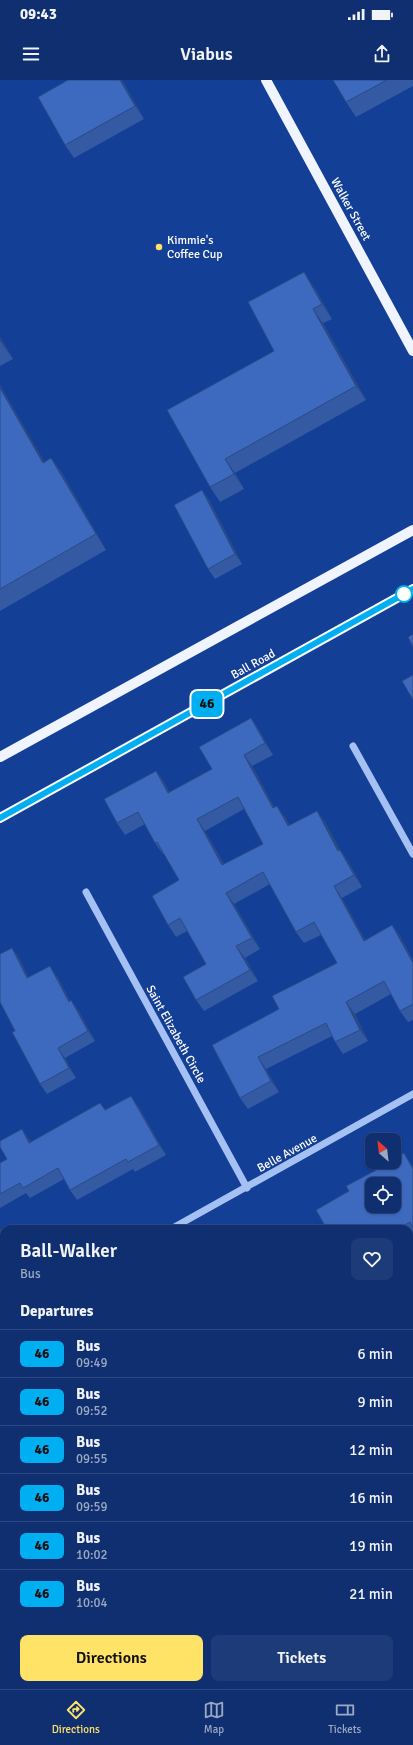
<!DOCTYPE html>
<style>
body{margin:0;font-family:Signika,sans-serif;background:#1d3b78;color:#f1f3f6;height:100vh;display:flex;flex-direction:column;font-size:15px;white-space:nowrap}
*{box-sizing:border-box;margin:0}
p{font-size:13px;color:#9ba9c3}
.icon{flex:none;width:22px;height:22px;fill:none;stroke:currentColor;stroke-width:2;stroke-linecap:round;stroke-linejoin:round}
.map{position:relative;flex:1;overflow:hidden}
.sheet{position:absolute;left:0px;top:1145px;width:413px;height:464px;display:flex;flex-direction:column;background:#0f2f70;border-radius:12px 12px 0 0;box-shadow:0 1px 3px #0004,0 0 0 1px #2f4a83}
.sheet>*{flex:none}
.badge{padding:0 8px;border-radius:6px;font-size:14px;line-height:26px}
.needle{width:26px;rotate:332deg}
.buttons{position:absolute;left:365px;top:1053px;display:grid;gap:8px}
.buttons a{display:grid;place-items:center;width:36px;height:36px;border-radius:8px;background:#0f2f70;box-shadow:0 1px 3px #0004,0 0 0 1px #2f4a83;font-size:20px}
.map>.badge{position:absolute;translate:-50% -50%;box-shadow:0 0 0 2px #fff}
h2{padding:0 20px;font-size:15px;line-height:36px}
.round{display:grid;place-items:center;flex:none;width:42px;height:42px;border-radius:8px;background:#1d3b78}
.overview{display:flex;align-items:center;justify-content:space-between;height:68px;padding:0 20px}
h1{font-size:19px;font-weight:600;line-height:30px}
.button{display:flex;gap:8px;margin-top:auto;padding:8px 20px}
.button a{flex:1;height:46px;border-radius:8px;background:#ffe366;color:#111;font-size:16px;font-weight:600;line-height:46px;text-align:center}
.button a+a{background:#1d3b78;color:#f1f3f6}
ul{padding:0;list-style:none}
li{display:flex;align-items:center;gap:12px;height:48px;padding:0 20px;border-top:1px solid #2f4a83}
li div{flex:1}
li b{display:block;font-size:15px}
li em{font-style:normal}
li .badge{min-width:44px;font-weight:700;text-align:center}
.status{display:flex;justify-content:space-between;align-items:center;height:28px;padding:0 20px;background:#0f2f70;direction:ltr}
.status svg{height:11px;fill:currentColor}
header{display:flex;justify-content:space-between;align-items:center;height:52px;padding:0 20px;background:#0f2f70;font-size:18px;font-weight:600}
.tabs{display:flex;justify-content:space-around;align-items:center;height:56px;border-top:1px solid #2f4a83;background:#0f2f70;font-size:11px;color:#9ba9c3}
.tabs a{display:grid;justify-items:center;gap:2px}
.tabs .current{color:#ffe366}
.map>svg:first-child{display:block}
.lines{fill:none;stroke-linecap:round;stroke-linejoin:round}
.stream{stroke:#97b9f5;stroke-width:8}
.minor{stroke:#a5c0f2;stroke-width:7}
.major{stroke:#f0f4ff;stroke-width:10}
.wall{fill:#345aa3;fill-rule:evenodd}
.shaded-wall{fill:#2b4a85}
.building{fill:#3d69be;stroke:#2b4a85;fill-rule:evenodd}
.line-casing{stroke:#fff;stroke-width:9}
.line{stroke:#00aff2;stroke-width:6}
.poi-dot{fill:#ffe366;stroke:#143f96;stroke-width:1.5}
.stop-dot{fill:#fff;stroke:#00aff2;stroke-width:2}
.labels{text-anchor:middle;stroke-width:4;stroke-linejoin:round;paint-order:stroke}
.street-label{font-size:12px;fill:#fff;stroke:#143f96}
.poi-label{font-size:12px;fill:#fff;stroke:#143f96;text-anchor:start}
</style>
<div class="status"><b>09:43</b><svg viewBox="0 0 49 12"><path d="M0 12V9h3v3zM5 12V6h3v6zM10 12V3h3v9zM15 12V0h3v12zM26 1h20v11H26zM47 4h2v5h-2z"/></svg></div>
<header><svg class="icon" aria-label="menu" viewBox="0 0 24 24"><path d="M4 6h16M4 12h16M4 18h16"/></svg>Viabus<svg class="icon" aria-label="share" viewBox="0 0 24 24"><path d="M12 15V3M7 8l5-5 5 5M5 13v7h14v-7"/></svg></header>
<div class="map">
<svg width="413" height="1609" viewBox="0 0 413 1609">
<rect width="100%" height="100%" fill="#143f96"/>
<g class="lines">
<path class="stream" d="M 409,1260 L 413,1257
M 0,1484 L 4,1481"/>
<path class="minor" d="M 353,666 L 413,774
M 86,812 L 247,1108
M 171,1149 L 413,1014
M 0,1242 L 4,1240
M 409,1526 L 413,1524
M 258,1609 L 266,1605"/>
<path class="major" d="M 266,0 L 413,271
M 0,677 L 413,450
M 0,738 L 413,509"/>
</g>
<path class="wall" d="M 68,0 L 122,0 L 144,39 L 74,78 L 65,65 Z
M 333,0 L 413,0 L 413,6 L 356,37 L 346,22 Z
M 314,207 L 332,239 L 323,243 L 366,320 L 235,393 L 244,409 L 220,422 L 210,407 L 274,271 Z
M 0,257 L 13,279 L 0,286 Z
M 0,305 L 44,382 L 51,378 L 62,393 L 106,470 L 0,531 Z
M 202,410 L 209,420 L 242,484 L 215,499 L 208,489 Z
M 251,638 L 259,650 L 273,675 L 252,686 L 274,727 L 285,737 L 290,746 L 317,731 L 325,742 L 340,770 L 348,781 L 362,807 L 342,818 L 365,860 L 392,845 L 400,856 L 413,880 L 413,940 L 408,942 L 400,931 L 391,914 L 355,934 L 368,961 L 343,974 L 335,962 L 332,956 L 266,989 L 279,1012 L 248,1029 L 240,1018 L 279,929 L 337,883 L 321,855 L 304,863 L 296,852 L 270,804 L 234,824 L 260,869 L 245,878 L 258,901 L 204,931 L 196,920 L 206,884 L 187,851 L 176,857 L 168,845 L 179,800 L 164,774 L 163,774 L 155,763 L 145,744 L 125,755 L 117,743 L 156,691 L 164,702 L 169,712 L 212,689 ZM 244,729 L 263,764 L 224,784 L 205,751 Z
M 12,868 L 19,878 L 28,897 L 57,896 L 70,921 L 71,920 L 78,930 L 95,961 L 65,978 L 76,998 L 47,1014 L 40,1004 L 15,951 Z
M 100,1023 L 105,1030 L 138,1026 L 166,1075 L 135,1092 L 133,1089 L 77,1120 L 70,1110 L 64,1099 L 30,1118 L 26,1113 L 0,1128 L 0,1083 L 7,1079 L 29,1059 L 31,1062 Z
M 413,1086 L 413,1157 L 409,1159 L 409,1149 L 315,1149 L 324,1144 Z
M 0,1149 L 4,1156 L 4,1161 L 0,1163 Z
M 4,1291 L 4,1381 L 0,1383 L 0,1294 Z
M 409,1344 L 413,1349 L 413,1447 L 409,1449 Z
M 4,1605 L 58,1605 L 51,1609 L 0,1609 Z
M 59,1605 L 125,1605 L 118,1609 L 61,1609 Z"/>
<path class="shaded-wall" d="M 120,0 L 122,0 L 144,39 L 135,26 Z
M 304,192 L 314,207 L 332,239 L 322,224 Z
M 313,229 L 323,243 L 366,320 L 356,306 Z
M 0,257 L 13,279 L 0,261 Z
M 0,305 L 54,398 L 43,383 L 0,308 Z
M 51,378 L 62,393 L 106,470 L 96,454 Z
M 225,379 L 235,393 L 244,409 L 234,394 Z
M 202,410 L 209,420 L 242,484 L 235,474 Z
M 251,638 L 259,650 L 273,675 L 265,663 Z
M 244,675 L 252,686 L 281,739 L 273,728 Z
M 156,691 L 164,702 L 176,724 L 168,713 Z
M 277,726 L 285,737 L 296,758 L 288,746 Z
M 317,731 L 325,742 L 347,782 L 338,771 Z
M 197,739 L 205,751 L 231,797 L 222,785 Z
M 340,770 L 348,781 L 362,807 L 354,795 Z
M 334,806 L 342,818 L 372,872 L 364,861 Z
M 226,813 L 234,824 L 260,869 L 252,858 Z
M 392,845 L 400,856 L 413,880 L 413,883 Z
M 236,866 L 245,878 L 258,901 L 250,890 Z
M 12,868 L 19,878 L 34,908 L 27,898 Z
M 50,886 L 57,896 L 76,932 L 69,922 Z
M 71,920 L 78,930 L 95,961 L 88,951 Z
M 346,922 L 355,934 L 368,961 L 360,950 Z
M 58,968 L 65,978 L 76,998 L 69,988 Z
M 258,977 L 266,989 L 279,1012 L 271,1001 Z
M 131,1016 L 138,1026 L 166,1075 L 159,1065 Z
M 22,1049 L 29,1059 L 36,1073 L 29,1063 Z
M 404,1073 L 412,1085 L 413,1089 Z
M 0,1149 L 4,1156 L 4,1157 L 0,1151 Z
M 409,1414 L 413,1419 L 413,1423 L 409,1415 Z"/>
<path class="building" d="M 68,0 L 120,0 L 135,26 L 65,65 L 38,17 Z
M 333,0 L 387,0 L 346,22 Z
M 304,192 L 322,224 L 313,229 L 356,306 L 225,379 L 234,394 L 210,407 L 167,330 L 274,271 L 248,222 Z
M 0,308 L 43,383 L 51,378 L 96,454 L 0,509 Z
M 202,410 L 235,474 L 208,489 L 174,425 Z
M 413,554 L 413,567 L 408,557 Z
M 413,595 L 413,620 L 402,601 Z
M 251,638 L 265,663 L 244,675 L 273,728 L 277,726 L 288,746 L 317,731 L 338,771 L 340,770 L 354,795 L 334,806 L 364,861 L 392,845 L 413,883 L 413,924 L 400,931 L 384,901 L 346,922 L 360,950 L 335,962 L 326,943 L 258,977 L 271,1001 L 240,1018 L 212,965 L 279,929 L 272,916 L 337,883 L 314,842 L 296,852 L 263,792 L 226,813 L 252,858 L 236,866 L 250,890 L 196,920 L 183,897 L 206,884 L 180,838 L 168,845 L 152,816 L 179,800 L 157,762 L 155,763 L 138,732 L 117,743 L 104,719 L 156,691 L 168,713 L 212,689 L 199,667 ZM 238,717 L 263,764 L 222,785 L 197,739 Z
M 12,868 L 27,898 L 50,886 L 69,922 L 71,920 L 88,951 L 58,968 L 69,988 L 40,1004 L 12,952 L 15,951 L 0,922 L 0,874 Z
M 131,1016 L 159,1065 L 128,1082 L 126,1079 L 70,1110 L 58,1088 L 23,1108 L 20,1103 L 0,1114 L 0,1083 L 7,1079 L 0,1067 L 0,1061 L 22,1049 L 29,1063 L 100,1023 L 105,1030 Z
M 404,1073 L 413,1089 L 413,1148 L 410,1142 L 398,1149 L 315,1149 L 324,1144 L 316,1130 L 349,1111 L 346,1106 L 380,1088 L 379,1086 L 387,1082 L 394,1082 L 394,1078 ZM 372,1104 L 394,1104 L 394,1126 L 372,1126 Z
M 274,1145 L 276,1149 L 267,1149 Z
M 4,1291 L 4,1365 L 0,1367 L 0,1294 Z
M 409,1344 L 410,1344 L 413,1350 L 413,1405 L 409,1407 Z
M 409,1415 L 413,1423 L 413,1433 L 409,1435 Z
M 4,1586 L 4,1605 L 33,1605 L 26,1609 L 0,1609 L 0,1596 L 1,1595 L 0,1594 L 0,1588 Z
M 59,1605 L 99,1605 L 92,1609 L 61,1609 Z"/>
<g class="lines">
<g class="line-casing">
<path id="line" d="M 0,738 L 413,509"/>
</g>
<use href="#line" class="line"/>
</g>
<circle class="poi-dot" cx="159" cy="167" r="4"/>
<circle class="stop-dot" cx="404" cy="514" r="8"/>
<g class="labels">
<g class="street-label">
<text transform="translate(351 129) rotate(61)" y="4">Walker Street</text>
<text transform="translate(253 584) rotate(-29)" y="4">Ball Road</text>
<text transform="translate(176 954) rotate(61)" y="4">Saint Elizabeth Circle</text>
<text transform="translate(287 1073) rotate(-29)" y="4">Belle Avenue</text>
</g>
<g class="poi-label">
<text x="167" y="164">Kimmie's<tspan x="167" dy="14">Coffee Cup</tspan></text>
</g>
</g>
</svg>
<div class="buttons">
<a><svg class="needle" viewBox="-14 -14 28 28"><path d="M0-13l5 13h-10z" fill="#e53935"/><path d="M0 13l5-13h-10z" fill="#9ba9c3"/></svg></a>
<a><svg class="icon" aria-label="locate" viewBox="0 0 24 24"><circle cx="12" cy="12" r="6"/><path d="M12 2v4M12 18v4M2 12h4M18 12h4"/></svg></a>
</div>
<b class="badge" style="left:207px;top:624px;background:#00aff2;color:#111">46</b>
<section class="sheet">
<div class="overview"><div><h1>Ball-Walker</h1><p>Bus</p></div><a class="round"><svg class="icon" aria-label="heart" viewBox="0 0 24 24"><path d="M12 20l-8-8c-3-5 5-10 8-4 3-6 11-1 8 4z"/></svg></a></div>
<h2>Departures</h2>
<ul>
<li><span class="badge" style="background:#00aff2;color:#111">46</span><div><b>Bus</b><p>09:49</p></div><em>6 min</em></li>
<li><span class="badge" style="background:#00aff2;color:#111">46</span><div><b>Bus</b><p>09:52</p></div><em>9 min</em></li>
<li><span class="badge" style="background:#00aff2;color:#111">46</span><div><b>Bus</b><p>09:55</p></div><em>12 min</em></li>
<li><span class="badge" style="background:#00aff2;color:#111">46</span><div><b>Bus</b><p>09:59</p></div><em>16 min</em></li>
<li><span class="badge" style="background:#00aff2;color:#111">46</span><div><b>Bus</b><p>10:02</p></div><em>19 min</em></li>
<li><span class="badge" style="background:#00aff2;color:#111">46</span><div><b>Bus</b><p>10:04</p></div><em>21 min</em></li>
</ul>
<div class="button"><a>Directions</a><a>Tickets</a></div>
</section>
</div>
<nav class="tabs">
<a class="current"><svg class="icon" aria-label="directions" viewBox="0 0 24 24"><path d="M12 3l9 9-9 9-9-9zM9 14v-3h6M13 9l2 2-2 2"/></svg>Directions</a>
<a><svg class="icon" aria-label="map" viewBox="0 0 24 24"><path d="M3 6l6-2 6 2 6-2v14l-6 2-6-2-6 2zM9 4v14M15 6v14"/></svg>Map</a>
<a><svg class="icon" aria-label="tickets" viewBox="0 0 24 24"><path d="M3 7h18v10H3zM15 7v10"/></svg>Tickets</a>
</nav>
